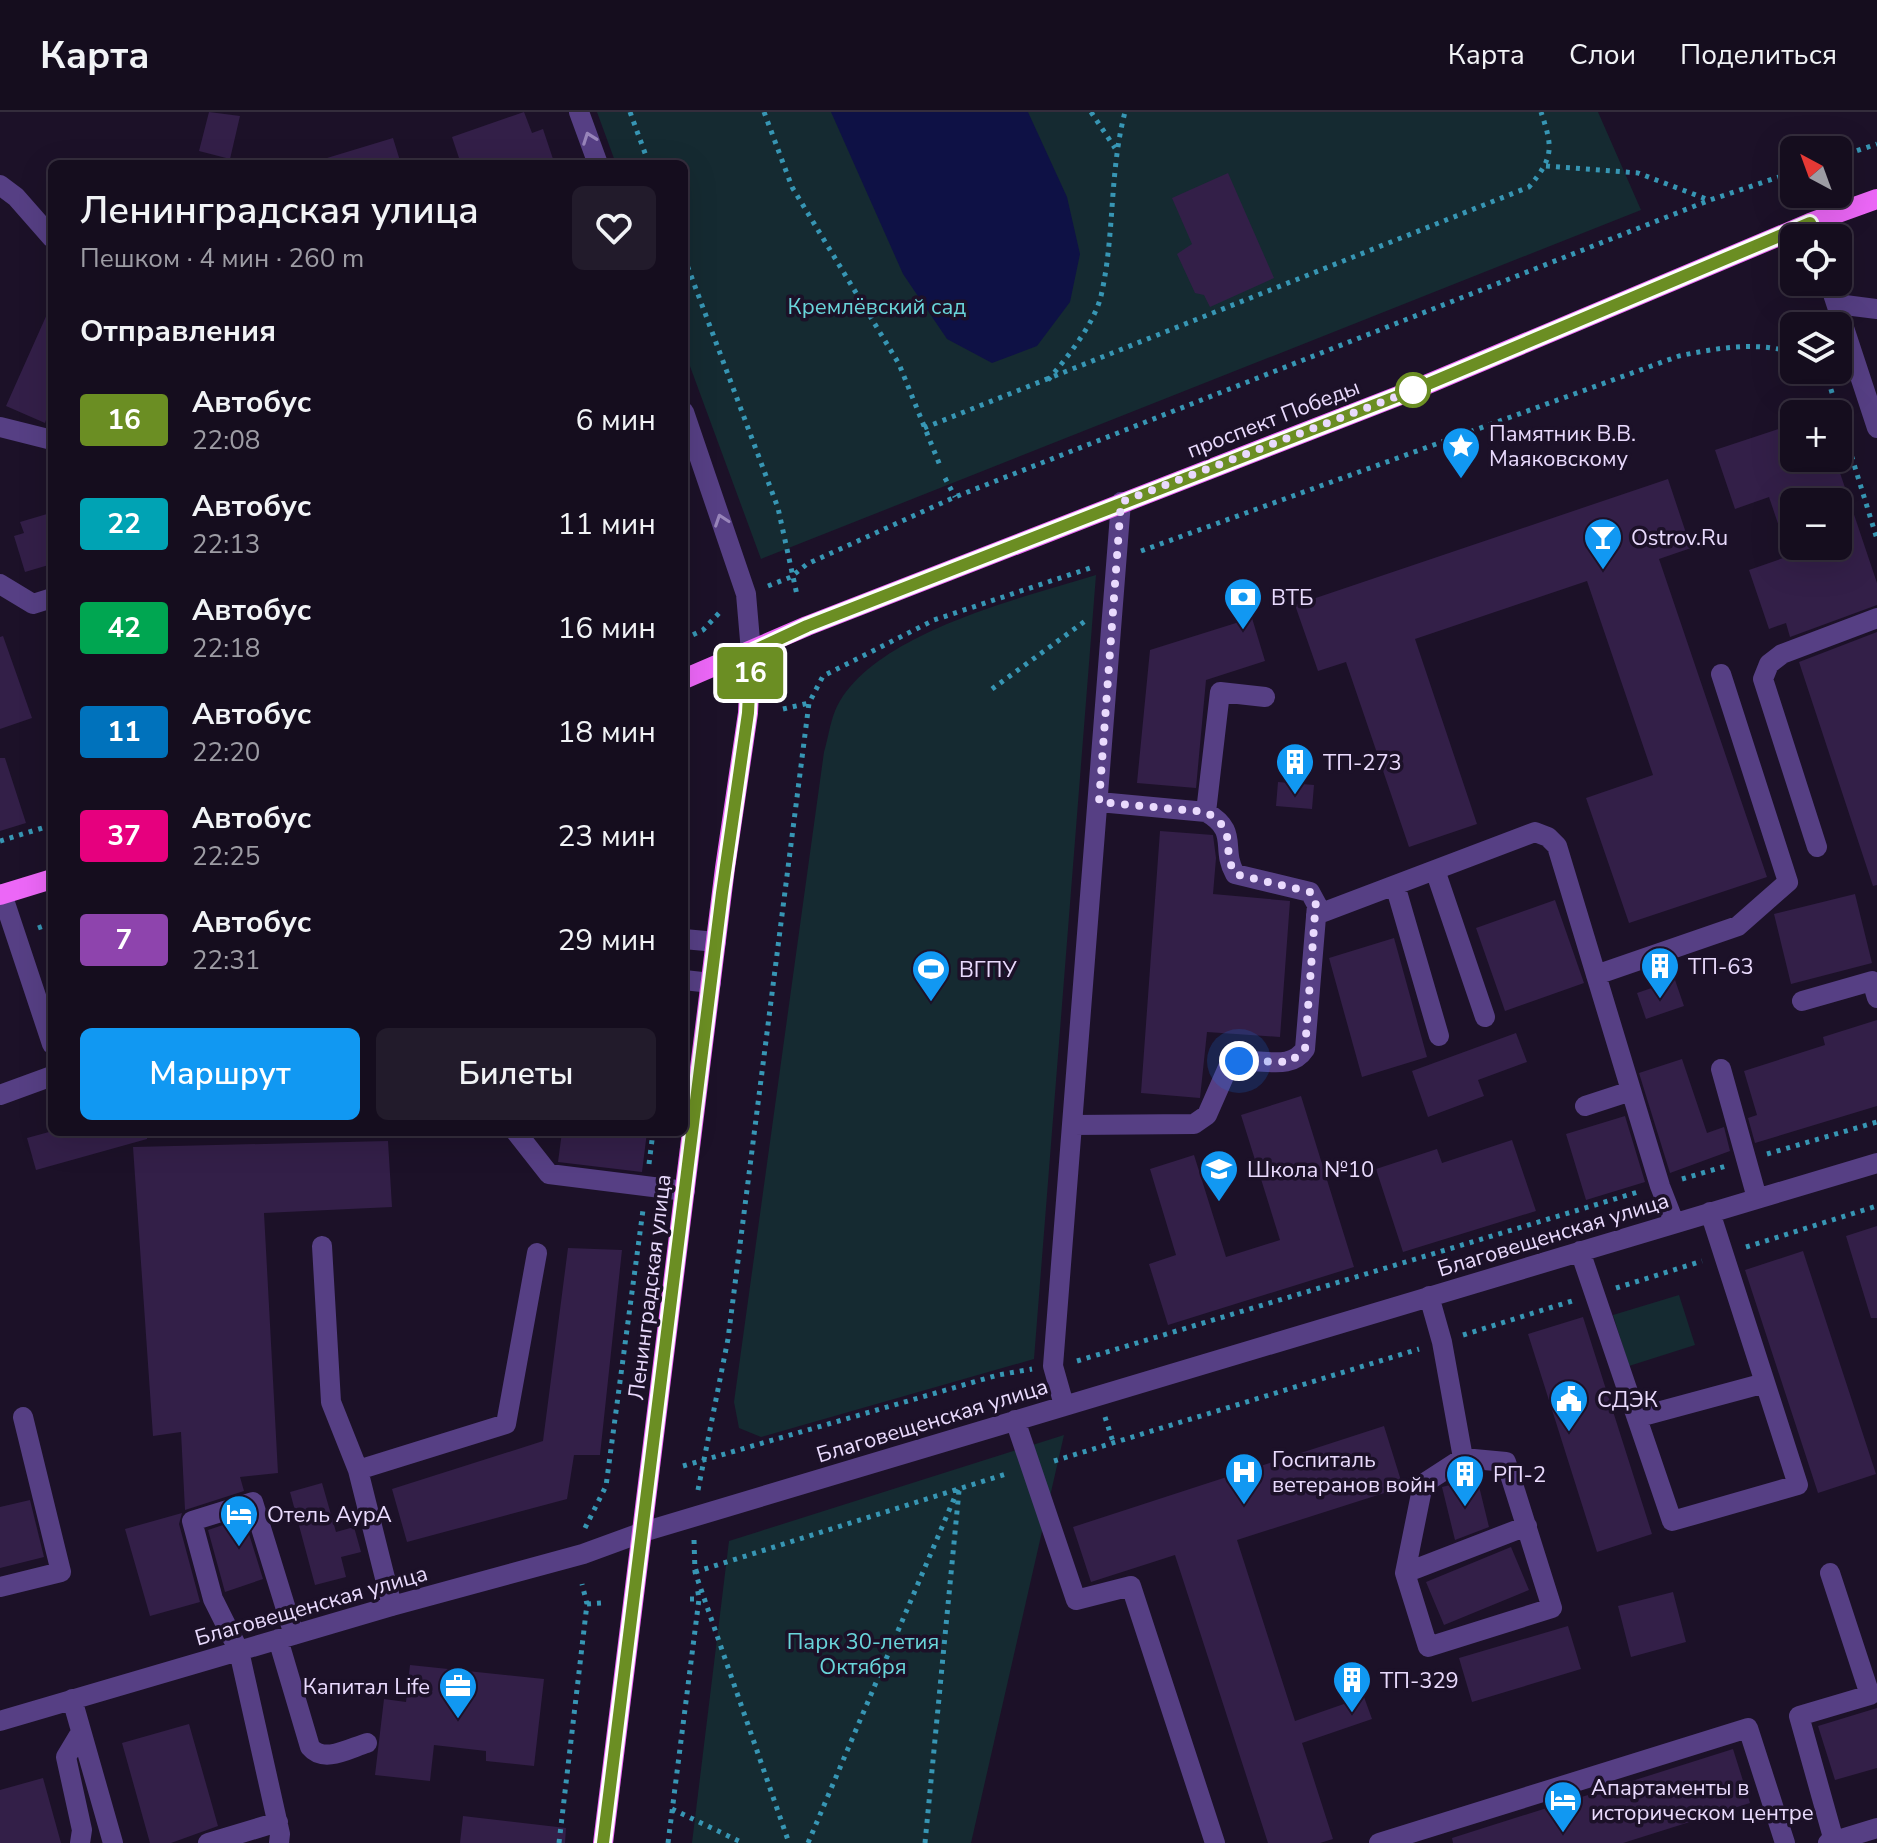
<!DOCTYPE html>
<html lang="ru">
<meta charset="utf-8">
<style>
body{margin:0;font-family:"Nunito Sans",sans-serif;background:#221b2b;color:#f1f3f6;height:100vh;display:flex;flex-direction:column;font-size:30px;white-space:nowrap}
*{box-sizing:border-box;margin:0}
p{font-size:26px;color:#9d9ca4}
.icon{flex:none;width:44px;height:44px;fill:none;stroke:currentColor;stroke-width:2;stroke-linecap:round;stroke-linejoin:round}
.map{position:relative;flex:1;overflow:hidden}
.side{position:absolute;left:48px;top:48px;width:640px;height:976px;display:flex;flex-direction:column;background:#150d1e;border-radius:12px;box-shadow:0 8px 32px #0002,0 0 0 2px #342d3c}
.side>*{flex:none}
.badge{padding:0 16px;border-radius:6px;font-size:28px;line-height:52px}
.needle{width:52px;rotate:319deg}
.tools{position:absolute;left:1780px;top:24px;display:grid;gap:16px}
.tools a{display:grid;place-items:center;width:72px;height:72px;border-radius:12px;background:#150d1e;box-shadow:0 8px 32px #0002,0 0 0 2px #342d3c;font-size:40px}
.you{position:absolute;width:40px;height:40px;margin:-20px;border:6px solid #fff;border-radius:50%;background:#1a73e8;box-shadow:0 0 0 12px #1a73e833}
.map>.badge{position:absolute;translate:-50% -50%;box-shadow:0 0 0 4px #fff}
h2{padding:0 32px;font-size:30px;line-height:72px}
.round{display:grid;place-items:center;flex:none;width:84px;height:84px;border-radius:12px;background:#221b2b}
.summary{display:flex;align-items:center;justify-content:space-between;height:136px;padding:0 32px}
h1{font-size:38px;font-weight:600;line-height:60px}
.button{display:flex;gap:16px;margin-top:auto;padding:16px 32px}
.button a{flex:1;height:92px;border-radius:12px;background:#1198f2;color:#fff;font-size:32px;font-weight:600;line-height:92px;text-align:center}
.button a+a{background:#221b2b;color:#f1f3f6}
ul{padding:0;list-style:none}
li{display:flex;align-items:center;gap:24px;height:104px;padding:0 32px}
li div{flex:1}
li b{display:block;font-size:30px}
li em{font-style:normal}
li .badge{min-width:88px;font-weight:700;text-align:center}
header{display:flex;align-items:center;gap:48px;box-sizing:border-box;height:112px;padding:0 40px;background:#150d1e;border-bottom:2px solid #342d3c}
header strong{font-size:38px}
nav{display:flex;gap:44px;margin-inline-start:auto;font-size:28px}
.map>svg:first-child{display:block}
.green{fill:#152a31}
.water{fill:#0e1145}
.building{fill:#331f48;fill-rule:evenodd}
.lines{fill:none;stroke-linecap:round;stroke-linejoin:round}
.path{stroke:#3796b4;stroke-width:5;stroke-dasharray:4 6;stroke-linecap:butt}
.minor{stroke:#563f84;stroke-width:20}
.major{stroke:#ec67f7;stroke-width:20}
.oneway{stroke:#9885ba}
.line-casing{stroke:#fff;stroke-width:18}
.line{stroke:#6b8e23;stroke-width:12}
.walk{stroke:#e9dafd;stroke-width:8;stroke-dasharray:0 14.4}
.stop-dot{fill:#fff;stroke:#6b8e23;stroke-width:4}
.labels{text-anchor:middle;stroke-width:7;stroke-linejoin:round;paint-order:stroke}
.park-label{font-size:22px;fill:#69d5da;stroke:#1c1128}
.street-label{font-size:22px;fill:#e9dafd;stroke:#1c1128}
.poi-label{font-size:22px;fill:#e9dafd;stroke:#1c1128;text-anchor:start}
</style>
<header>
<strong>Карта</strong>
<nav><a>Карта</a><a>Слои</a><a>Поделиться</a></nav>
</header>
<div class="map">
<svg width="1877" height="1731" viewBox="0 0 1877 1731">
<rect width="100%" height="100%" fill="#1c1128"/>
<path class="green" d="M 597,0 L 1598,0 L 1641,98 L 761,447 L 684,238 L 684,52 L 616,52 Z
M 1096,463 L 1034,1247 L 761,1325 L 739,1316 L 734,1290 L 824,640 C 828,627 830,611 835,599 C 868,522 1022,486 1096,463 Z
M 1679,1183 L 1695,1233 L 1629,1254 L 1613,1203 Z
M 1064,1323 L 971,1731 L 692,1731 L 729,1429 Z"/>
<path class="water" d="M 831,0 L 1028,0 L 1067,85 L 1080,142 L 1070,190 L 1037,234 L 992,251 L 947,227 L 903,162 Z"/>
<path class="building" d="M 209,0 L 240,4 L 230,47 L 199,39 Z
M 524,0 L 532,21 L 543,17 L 553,47 L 537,52 L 461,52 L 452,25 Z
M 393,26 L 401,52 L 328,52 L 327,46 Z
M 1228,61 L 1274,166 L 1210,195 L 1204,183 L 1195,181 L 1177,142 L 1192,132 L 1172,86 Z
M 52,191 L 52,311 L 46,308 L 45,311 L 6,294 Z
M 1794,312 L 1794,346 L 1835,346 L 1877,471 L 1877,493 L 1790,525 L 1786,511 L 1769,517 L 1749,458 L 1789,444 L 1769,385 L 1735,397 L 1715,338 ZM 1794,390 L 1838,390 L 1838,434 L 1794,434 Z
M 1668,367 L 1691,436 L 1659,447 L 1767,765 L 1629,811 L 1586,686 L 1653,663 L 1587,469 L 1415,527 L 1477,712 L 1409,735 L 1346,550 L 1318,559 L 1295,493 Z
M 47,402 L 52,416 L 52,452 L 25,460 L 14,424 L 24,421 L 20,410 Z
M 1252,506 L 1265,549 L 1206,568 L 1196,676 L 1137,671 L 1150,538 Z
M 1877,520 L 1877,773 L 1873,774 L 1799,550 Z
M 3,524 L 32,606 L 0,617 L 0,525 Z
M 0,646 L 5,646 L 26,711 L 0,719 Z
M 1278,670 L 1314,673 L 1312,697 L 1276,694 Z
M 1160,719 L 1213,723 L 1216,746 L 1213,782 L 1290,789 L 1280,925 L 1207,920 L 1200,986 L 1141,981 Z
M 1855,782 L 1872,851 L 1791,872 L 1774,802 Z
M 1555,788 L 1584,871 L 1505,899 L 1476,816 Z
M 1394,826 L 1427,945 L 1362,965 L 1329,846 Z
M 1675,868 L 1684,894 L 1646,907 L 1637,881 Z
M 1877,908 L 1877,994 L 1755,1031 L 1748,1006 L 1757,1003 L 1744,959 L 1825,933 L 1823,925 Z
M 1516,921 L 1527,950 L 1478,968 L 1484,984 L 1428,1005 L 1412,959 Z
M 1682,947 L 1707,1021 L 1724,1015 L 1730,1039 L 1670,1061 L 1639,961 Z
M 1301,984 L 1354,1155 L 1168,1213 L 1149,1152 L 1176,1143 L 1150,1057 L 1194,1043 L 1226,1145 L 1280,1128 L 1241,1003 Z
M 1625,1004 L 1645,1070 L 1586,1088 L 1566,1022 Z
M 49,1020 L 147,1020 L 147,1027 L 36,1058 L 27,1026 Z
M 562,1020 L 647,1020 L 642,1060 L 558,1050 Z
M 1512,1028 L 1536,1099 L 1403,1140 L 1376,1057 L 1437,1037 L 1442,1051 Z
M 388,1029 L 392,1095 L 264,1101 L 278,1361 L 240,1365 L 244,1379 L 185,1398 L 181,1320 L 153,1324 L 133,1035 Z
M 1877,1114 L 1877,1206 L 1871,1206 L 1846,1124 Z
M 568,1136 L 622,1138 L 600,1343 L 574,1343 L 567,1387 L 407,1430 L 392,1377 L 543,1329 Z
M 1803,1139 L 1876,1362 L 1818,1381 L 1745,1158 Z
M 1583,1205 L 1652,1422 L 1597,1440 L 1528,1222 Z
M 1384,1314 L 1403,1375 L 1237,1428 L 1295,1609 L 1364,1585 L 1372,1607 L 1302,1631 L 1333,1727 L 1320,1731 L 1268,1731 L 1175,1443 L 1091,1470 L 1073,1415 Z
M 1477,1366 L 1489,1415 L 1455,1428 L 1442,1375 Z
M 322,1371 L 336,1420 L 354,1415 L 361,1440 L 341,1445 L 346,1465 L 315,1473 L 290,1380 Z
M 30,1388 L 44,1445 L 0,1456 L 0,1395 Z
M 182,1401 L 179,1412 L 200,1490 L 150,1504 L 125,1417 Z
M 244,1406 L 263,1467 L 225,1480 L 208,1418 Z
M 1511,1435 L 1529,1478 L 1444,1513 L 1426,1470 Z
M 1673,1480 L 1686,1530 L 1631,1545 L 1618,1494 Z
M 1568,1514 L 1581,1557 L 1472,1590 L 1459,1546 Z
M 410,1553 L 544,1567 L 534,1654 L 486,1649 L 486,1639 L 434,1633 L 430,1669 L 375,1663 L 384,1587 L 406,1590 Z
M 1877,1596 L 1877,1656 L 1835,1668 L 1818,1614 Z
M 189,1612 L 218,1714 L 171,1731 L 150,1731 L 122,1631 Z
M 1733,1637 L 1750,1691 L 1623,1731 L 1453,1731 L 1452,1726 Z
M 43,1666 L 61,1731 L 0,1731 L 0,1678 Z
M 463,1704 L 566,1716 L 565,1731 L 460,1731 Z"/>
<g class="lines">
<path class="path" d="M 630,0 L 649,52
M 764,0 L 792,75 L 899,252 L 941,356
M 1091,0 L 1115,36
M 1838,45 L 1877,32
M 1546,54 L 1638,61 L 1709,88
M 684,145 L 778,396 L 797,483
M 1825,258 L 1877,427
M 1048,268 C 1067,246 1094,212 1101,184 C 1115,123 1109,61 1125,0
M 924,316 L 1529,75 C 1554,45 1553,36 1541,0
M 945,366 L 955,385
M 1141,439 L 1679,244 C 1716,236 1757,229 1794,241
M 768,474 L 791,465 L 807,452 L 955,385 L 1710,88 L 1794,60
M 684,527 L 703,518 L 722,498
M 992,577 L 1088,507
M 783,597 L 809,591
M 684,600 L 687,610 L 684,655
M 0,729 L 52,713
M 38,816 L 52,811
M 1767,1042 L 1877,1010
M 649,1052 L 653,1020
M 1682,1067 L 1726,1054
M 1746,1135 L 1877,1094
M 1616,1176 L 1702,1149
M 1463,1223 L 1572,1189
M 1077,1249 L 1638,1080
M 1105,1305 L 1114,1333
M 1054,1349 L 1419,1237
M 683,1354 L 998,1263 L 1032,1257
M 698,1378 L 728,1227 L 809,591 L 823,564 L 934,508 L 1093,455
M 585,1416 L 606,1374 L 643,1098
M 694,1428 L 695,1460 L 789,1731
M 695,1460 L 1009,1361
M 690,1487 L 699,1487
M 587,1492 L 601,1491
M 672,1697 L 743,1731
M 559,1731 L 587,1492 L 582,1472
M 668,1731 L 699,1487 L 697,1474
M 808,1731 L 959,1375
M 925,1731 L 959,1379"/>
<path class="minor" d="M 579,0 L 598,52
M 0,73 L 16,85 L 52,126
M 1829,170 L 1877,316
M 1837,192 L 1877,197
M 684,300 L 746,482 L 751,540
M 0,315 L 52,328
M 0,472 L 33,492 L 52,486
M 1206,700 L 1220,580 L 1265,585
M 1817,735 L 1763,567 L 1769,552 L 1782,542 L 1877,506
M 1435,758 L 1485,905
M 1395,773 L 1439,924
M 2,782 L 52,932
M 1316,803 L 1535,720 L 1548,725 L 1557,734 L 1660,1074 L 1674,1110
M 684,827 L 716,830
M 1596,863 L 1738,814 L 1788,770 L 1721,562
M 684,868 L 711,871
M 1802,889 L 1872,869 L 1877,886
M 1721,957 L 1757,1086
M 0,983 L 52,964
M 1585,994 L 1631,979
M 1073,1013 L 1194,1012 L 1207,1003 L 1229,953 C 1254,941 1288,963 1305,937 L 1317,793 L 1310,780 L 1235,762 C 1220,735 1240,720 1206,700 L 1099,690
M 516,1020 L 549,1062 L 685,1079
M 322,1134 L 331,1290 L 358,1358
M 1580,1139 L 1672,1409 L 1798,1373 L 1710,1100
M 1429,1184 L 1442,1230 L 1463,1346
M 1064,1293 L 1053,1254 L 1121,390
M 1639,1305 L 1765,1271
M 1015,1308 L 1076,1488 L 1131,1474 L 1215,1731
M 1463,1346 L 1506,1350 L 1552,1496 L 1428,1535 L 1405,1461 L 1423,1372 Z
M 1405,1461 L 1527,1414
M 1830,1461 L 1870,1583 L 1799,1604 L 1834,1729
M 0,1475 L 61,1460 L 23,1305
M 392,1494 L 358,1358 L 506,1312 L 537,1141
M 278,1527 L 310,1635 C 324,1652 350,1636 367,1631
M 72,1587 L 113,1731
M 0,1609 L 392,1494 L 583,1442 L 643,1420 L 1877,1051
M 80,1731 L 82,1718 L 66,1645 L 81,1620
M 208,1731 L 278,1710
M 279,1731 L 280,1722 L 239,1539 L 213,1487 L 192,1409 L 253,1390 L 294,1523
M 1379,1731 L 1748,1616 L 1785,1731
M 1828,1731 L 1877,1716"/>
<path class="major" d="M 684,567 L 807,514 L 1416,277 L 1810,111 L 1877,87
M 0,783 L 52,767
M 603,1731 L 725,756 L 748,601 L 751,540"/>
</g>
<defs><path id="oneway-chevron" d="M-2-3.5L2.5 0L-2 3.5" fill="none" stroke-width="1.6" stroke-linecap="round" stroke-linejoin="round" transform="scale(2)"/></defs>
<g class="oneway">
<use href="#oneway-chevron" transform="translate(589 26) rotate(-110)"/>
<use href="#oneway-chevron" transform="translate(721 408) rotate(-109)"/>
</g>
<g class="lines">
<g class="line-casing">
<path id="line" d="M 603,1731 L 722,781 L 748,601 L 751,540 L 807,514 L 1416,277 L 1810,111 L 1815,126"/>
</g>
<use href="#line" class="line"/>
<path class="walk" d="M 1239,949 L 1290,950 L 1305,937 L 1316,788 L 1310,780 L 1235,762 C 1220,735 1240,720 1206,700 L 1099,690 L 1121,390 L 1416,277 L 1413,278"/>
</g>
<defs>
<g id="sight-pin" transform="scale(2)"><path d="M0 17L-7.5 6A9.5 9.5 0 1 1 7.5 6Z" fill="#1198f2" stroke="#1c1128"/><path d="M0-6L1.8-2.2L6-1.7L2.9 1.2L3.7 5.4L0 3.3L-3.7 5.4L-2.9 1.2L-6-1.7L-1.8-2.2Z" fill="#fff"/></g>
<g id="bar-pin" transform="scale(2)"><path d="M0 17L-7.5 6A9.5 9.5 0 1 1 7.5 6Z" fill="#1198f2" stroke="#1c1128"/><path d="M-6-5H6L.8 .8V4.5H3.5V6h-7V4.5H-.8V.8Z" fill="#fff"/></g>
<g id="bank-pin" transform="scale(2)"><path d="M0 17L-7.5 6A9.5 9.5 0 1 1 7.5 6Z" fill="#1198f2" stroke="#1c1128"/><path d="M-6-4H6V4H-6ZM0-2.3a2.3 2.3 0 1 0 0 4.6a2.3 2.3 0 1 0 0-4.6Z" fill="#fff"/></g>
<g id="building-pin" transform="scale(2)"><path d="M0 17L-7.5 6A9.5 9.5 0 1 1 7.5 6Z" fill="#1198f2" stroke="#1c1128"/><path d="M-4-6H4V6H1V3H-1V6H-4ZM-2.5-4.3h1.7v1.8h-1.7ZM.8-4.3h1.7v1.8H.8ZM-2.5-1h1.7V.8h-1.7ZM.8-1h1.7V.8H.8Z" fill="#fff"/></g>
<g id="stadium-pin" transform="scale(2)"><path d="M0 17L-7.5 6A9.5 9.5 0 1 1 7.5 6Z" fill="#1198f2" stroke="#1c1128"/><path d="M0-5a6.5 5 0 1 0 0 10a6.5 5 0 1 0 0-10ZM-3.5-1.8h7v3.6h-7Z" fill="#fff"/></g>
<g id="school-pin" transform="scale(2)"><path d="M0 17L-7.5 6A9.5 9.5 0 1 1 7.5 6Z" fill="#1198f2" stroke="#1c1128"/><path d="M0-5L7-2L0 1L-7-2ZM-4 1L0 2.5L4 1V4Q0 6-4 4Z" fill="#fff"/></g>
<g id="civic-pin" transform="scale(2)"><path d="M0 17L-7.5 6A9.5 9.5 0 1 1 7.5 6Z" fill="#1198f2" stroke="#1c1128"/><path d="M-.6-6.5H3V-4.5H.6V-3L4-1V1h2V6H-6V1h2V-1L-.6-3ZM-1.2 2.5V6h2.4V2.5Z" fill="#fff"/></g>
<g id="hospital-pin" transform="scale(2)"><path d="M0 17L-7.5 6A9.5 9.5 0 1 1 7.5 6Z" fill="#1198f2" stroke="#1c1128"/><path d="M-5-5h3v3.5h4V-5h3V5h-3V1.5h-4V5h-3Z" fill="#fff"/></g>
<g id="hotel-pin" transform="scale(2)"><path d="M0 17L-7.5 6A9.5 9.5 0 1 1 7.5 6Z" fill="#1198f2" stroke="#1c1128"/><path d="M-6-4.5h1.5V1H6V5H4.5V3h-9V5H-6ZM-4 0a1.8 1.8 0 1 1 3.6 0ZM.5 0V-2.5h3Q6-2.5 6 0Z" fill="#fff"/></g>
<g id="office-pin" transform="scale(2)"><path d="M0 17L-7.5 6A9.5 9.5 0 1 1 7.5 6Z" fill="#1198f2" stroke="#1c1128"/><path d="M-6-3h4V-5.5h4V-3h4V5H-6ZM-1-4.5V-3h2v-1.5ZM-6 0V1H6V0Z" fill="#fff"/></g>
</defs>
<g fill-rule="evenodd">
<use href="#sight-pin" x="1461" y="334"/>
<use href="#bar-pin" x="1603" y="425"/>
<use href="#bank-pin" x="1243" y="485"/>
<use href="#building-pin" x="1295" y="650"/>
<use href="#building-pin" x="1660" y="854"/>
<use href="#stadium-pin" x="931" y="857"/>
<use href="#school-pin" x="1219" y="1057"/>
<use href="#civic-pin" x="1569" y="1287"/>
<use href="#hospital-pin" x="1244" y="1360"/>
<use href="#building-pin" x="1465" y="1362"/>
<use href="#hotel-pin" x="239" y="1402"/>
<use href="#building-pin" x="1352" y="1568"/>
<use href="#office-pin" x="458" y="1574"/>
<use href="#hotel-pin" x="1563" y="1688"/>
</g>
<circle class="stop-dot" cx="1413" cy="278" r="16"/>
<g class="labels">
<g class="park-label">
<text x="877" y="202">Кремлёвский сад</text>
<text x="863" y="1537">Парк 30-летия<tspan x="863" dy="25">Октября</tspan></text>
</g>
<g class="street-label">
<text transform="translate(1273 306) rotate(-21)" y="8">проспект Победы</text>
<text transform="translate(1553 1122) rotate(-17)" y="8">Благовещенская улица</text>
<text transform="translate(649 1175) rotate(-83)" y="8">Ленинградская улица</text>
<text transform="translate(932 1308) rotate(-17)" y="8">Благовещенская улица</text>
<text transform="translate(311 1493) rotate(-16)" y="8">Благовещенская улица</text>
</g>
<g class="poi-label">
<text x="1489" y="329">Памятник В.В.<tspan x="1489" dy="25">Маяковскому</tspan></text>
<text x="1631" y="433">Ostrov.Ru</text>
<text x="1271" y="493">ВТБ</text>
<text x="1323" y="658">ТП-273</text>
<text x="1688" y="862">ТП-63</text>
<text x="959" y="865">ВГПУ</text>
<text x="1247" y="1065">Школа №10</text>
<text x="1597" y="1295">СДЭК</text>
<text x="1272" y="1355">Госпиталь<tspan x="1272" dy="25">ветеранов войн</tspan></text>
<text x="1493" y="1370">РП-2</text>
<text x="267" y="1410">Отель АурА</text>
<text x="1380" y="1576">ТП-329</text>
<text x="430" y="1582" text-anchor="end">Капитал Life</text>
<text x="1591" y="1683">Апартаменты в<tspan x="1591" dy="25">историческом центре</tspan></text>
</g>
</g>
</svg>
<div class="tools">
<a><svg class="needle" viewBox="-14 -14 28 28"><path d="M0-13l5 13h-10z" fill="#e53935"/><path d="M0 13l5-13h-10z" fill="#9d9ca4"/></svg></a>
<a><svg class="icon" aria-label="locate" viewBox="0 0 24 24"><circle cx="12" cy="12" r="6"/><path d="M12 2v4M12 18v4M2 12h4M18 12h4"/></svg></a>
<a><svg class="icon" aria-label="layers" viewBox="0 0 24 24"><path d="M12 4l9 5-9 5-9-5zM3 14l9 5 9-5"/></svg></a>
<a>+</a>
<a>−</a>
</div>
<div class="you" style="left:1239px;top:949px"></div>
<b class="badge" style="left:750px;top:561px;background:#6b8e23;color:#fff">16</b>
<section class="side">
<div class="summary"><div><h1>Ленинградская улица</h1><p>Пешком · 4 мин · 260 m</p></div><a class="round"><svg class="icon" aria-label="heart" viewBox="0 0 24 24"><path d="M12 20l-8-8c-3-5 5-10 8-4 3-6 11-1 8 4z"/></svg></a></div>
<h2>Отправления</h2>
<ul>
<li><span class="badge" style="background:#6b8e23;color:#fff">16</span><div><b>Автобус</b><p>22:08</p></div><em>6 мин</em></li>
<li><span class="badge" style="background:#00a3b4;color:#fff">22</span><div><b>Автобус</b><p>22:13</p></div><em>11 мин</em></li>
<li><span class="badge" style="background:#00a651;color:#fff">42</span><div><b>Автобус</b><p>22:18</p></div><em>16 мин</em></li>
<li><span class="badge" style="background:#0072bc;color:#fff">11</span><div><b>Автобус</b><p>22:20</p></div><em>18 мин</em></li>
<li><span class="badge" style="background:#e6007e;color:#fff">37</span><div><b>Автобус</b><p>22:25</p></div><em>23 мин</em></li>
<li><span class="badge" style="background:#8e44ad;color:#fff">7</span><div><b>Автобус</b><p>22:31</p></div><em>29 мин</em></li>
</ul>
<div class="button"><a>Маршрут</a><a>Билеты</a></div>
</section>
</div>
